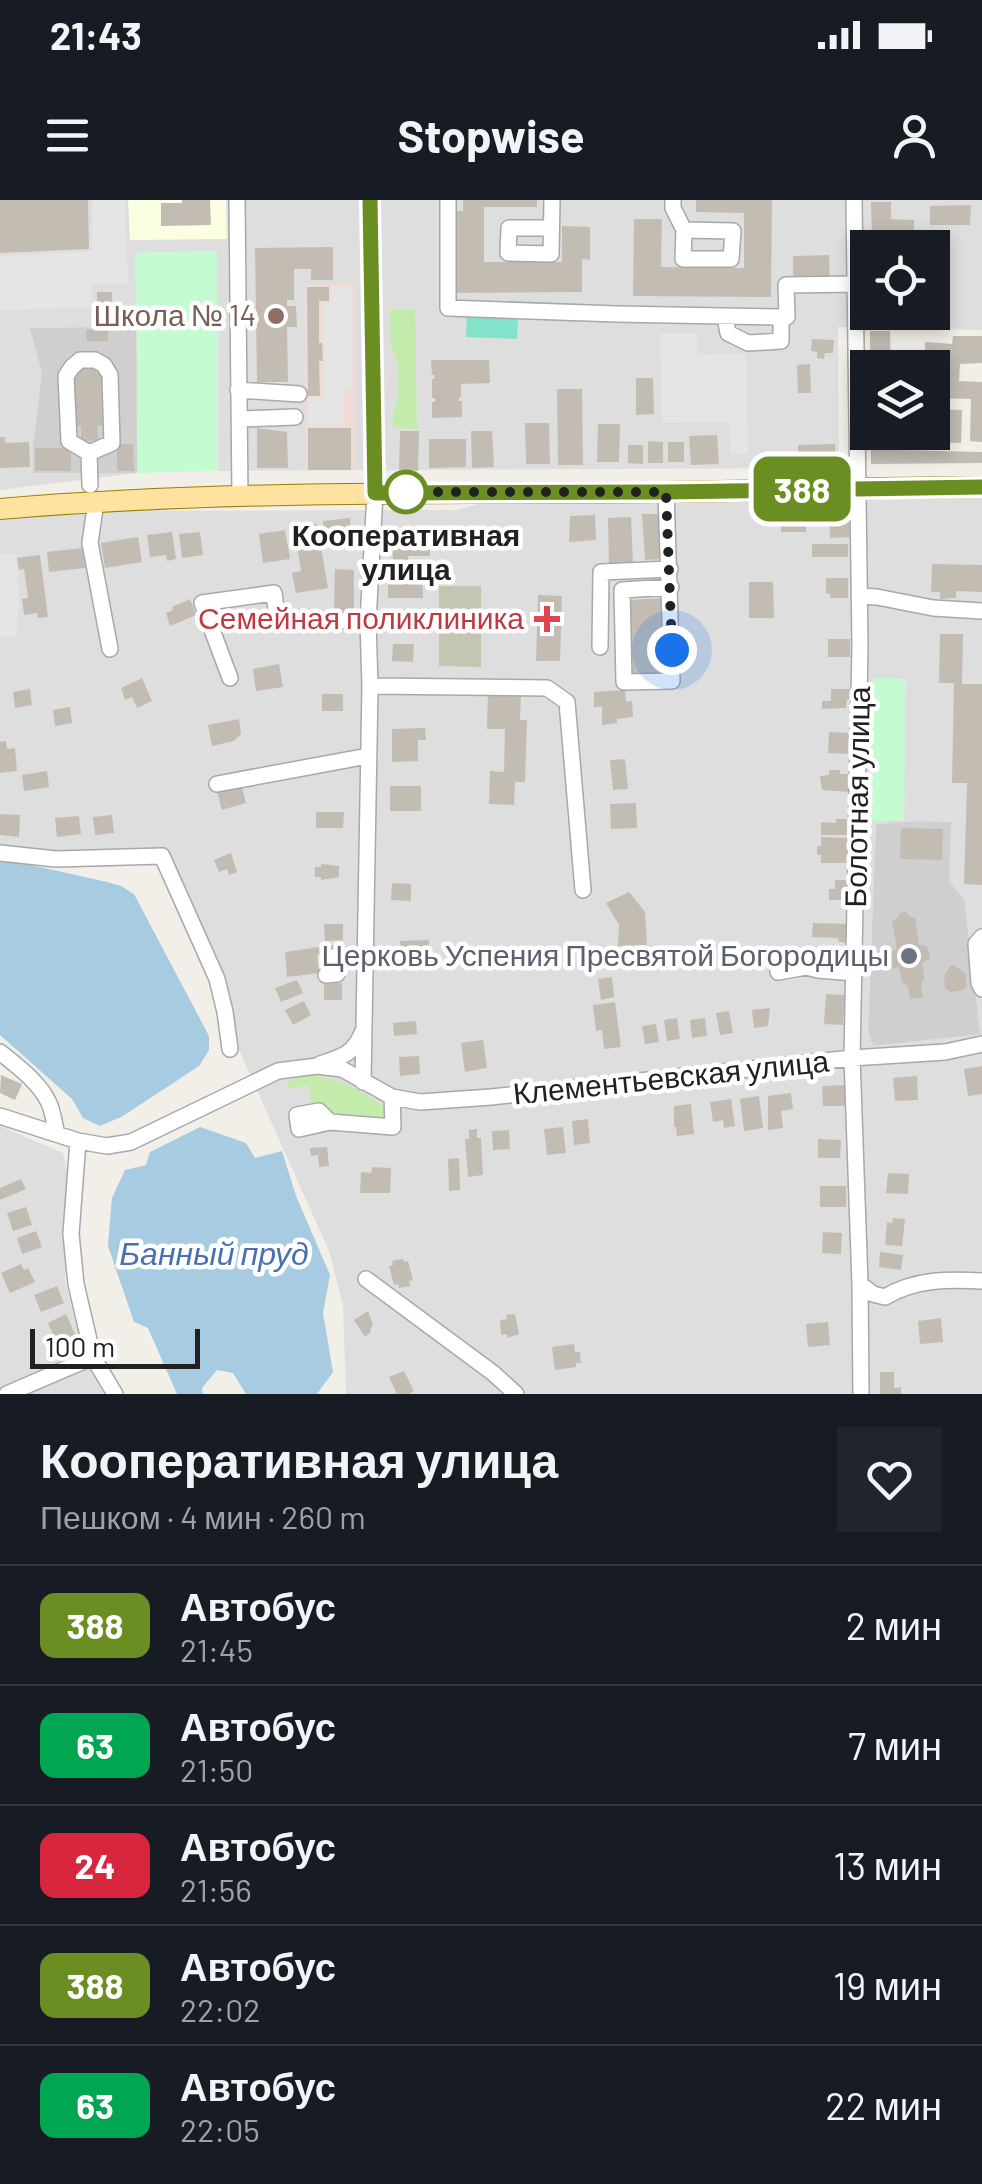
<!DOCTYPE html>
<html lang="ru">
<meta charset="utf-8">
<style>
body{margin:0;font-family:Barlow,sans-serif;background:#20242c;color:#f1f3f6;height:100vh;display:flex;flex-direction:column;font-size:38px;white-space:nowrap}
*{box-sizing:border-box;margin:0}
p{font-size:32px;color:#9ea1a6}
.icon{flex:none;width:55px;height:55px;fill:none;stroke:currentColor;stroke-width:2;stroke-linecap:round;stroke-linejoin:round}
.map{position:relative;height:1194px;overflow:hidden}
.side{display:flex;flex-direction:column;background:#171b24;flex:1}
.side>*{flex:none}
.badge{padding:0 20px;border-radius:15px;font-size:35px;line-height:65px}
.controls{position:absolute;left:850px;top:30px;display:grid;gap:20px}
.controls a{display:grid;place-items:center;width:100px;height:100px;border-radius:0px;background:#171b24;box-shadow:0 5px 15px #0003;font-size:50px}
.scale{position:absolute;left:30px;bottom:25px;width:170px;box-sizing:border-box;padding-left:10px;border:5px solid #212121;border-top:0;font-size:28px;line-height:35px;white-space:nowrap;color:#212121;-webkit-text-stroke:8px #fff;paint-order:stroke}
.you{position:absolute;width:50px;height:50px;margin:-25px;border:8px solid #fff;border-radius:50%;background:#1a73e8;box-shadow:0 0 0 15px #1a73e833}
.map>.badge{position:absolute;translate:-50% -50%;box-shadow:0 0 0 5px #fff}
.round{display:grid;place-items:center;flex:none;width:105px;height:105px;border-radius:0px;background:#20242c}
.head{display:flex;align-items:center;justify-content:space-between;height:170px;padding:0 40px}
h1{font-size:48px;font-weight:700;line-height:75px}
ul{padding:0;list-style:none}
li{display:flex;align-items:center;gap:30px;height:120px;padding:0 40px;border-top:2px solid #363941}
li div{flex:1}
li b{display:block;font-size:38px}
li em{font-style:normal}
li .badge{min-width:110px;font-weight:700;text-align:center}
.status{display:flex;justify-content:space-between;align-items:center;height:70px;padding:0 50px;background:#171b24;direction:ltr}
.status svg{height:28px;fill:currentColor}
header{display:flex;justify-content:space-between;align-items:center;height:130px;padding:0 40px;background:#171b24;font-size:45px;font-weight:700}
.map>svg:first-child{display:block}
.residential{fill:#dfdede;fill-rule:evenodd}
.commercial{fill:#f2dbd6}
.education{fill:#fbffe2}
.religious{fill:#cfcfcf}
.construction{fill:#c4c6b2}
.grass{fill:#c3ecac}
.park{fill:#c4fbd0}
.pitch{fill:#83e2ca}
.parking{fill:#e5e5e5}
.water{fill:#a7cbe0}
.building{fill:#c2bcb3}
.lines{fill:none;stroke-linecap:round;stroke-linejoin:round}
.minor-casing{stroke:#a8a8a8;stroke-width:18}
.major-casing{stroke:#9d7e00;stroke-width:22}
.minor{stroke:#fff;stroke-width:15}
.major{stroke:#fee29f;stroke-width:20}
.line-casing{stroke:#fff;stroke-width:22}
.line{stroke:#6b8e23;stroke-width:15}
.walk{stroke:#212121;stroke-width:10;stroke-dasharray:0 18}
.education-dot{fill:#8d6e63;stroke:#fff;stroke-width:4}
.stop-dot{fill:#fff;stroke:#6b8e23;stroke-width:5}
.health-dot{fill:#e0444e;stroke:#fff;stroke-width:4}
.worship-dot{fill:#6b7280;stroke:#fff;stroke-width:4}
.labels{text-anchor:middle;stroke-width:9;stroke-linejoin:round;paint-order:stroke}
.education-label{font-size:30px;fill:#785e54;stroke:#fff;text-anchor:end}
.stop-label{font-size:30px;font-weight:bold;fill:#212121;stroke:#fff}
.health-label{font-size:30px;fill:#be3a42;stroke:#fff;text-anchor:end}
.street-label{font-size:30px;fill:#212121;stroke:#fff}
.worship-label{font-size:30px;fill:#5b616d;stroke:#fff;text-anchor:end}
.water-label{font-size:32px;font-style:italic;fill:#4970b4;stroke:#fff}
</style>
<div class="status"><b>21:43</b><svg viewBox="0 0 49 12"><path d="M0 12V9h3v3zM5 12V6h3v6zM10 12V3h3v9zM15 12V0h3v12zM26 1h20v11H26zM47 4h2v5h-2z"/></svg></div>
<header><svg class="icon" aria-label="menu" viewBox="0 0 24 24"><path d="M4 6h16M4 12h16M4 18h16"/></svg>Stopwise<svg class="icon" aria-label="person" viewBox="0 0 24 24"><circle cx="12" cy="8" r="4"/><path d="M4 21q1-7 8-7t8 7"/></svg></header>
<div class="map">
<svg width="982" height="1194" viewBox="0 0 982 1194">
<rect width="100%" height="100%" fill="#f1efe7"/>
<path class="residential" d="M 0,0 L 982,0 L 982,130 L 838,127 L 839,268 L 218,271 L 217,51 L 135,53 L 138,164 L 137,273 L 0,290 ZM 868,48 L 932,48 L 932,112 L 868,112 Z
M 982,297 L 982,1194 L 346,1194 L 343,1105 L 329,1051 L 239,850 L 162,656 L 56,659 L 0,647 L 0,317 L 119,311 L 456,310 L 483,303 L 518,301 ZM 920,621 L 950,622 L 949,682 L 980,833 L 873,846 L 868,832 L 876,624 Z
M 0,926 L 63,953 L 67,970 L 65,1081 L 87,1164 L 104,1194 L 0,1194 Z"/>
<path class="commercial" d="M 354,84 L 355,270 L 306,270 L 305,85 Z"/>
<path class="education" d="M 128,0 L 226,0 L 227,39 L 130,40 Z"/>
<path class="religious" d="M 136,127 L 137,273 L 33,273 L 33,248 L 42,173 L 30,128 Z
M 920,621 L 951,622 L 949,682 L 964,699 L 980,834 L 873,846 L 868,832 L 876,624 Z"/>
<path class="construction" d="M 439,386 L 481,386 L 481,467 L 439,466 Z"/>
<path class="grass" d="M 390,110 L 415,110 L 417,229 L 393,228 L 393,215 L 398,198 L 398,164 L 391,145 Z
M 313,875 C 346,881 361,890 388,910 L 388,925 L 332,920 L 313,908 L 308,885 L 289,889 L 287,881 Z"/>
<path class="park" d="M 217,51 L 218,271 L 137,273 L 138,164 L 135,53 Z
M 873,478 L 906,479 L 904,620 L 871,621 Z"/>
<path class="pitch" d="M 467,113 L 518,115 L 517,139 L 466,137 Z"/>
<path class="parking" d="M 92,0 L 125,0 L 128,84 L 92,84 L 91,107 L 0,110 L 0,56 L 92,51 Z
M 331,87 L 351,87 L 351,190 L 343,190 L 343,226 L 308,226 L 308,197 L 324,197 L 324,103 L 331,103 Z
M 660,134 L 697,134 L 698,155 L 746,154 L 748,254 L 731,254 L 729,222 L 662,223 Z
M 16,354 L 19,397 L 17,436 L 0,437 L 0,355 Z"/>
<path class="water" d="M 0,658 L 107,682 L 121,686 L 134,694 L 209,836 L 209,850 L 199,866 L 123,916 L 100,926 L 83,918 L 72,899 L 0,835 Z
M 200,927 L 246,943 L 255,958 L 282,951 L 296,996 L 330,1075 L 323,1113 L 333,1172 L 317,1194 L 246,1194 L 233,1173 L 217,1170 L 202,1188 L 203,1194 L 177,1194 L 148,1128 L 134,1122 L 108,1046 L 112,998 L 125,970 L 146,965 L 150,952 Z"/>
<path class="building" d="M 0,0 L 88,0 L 89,49 L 0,53 Z
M 182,0 L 210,0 L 211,25 L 161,26 L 161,3 L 182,3 Z
M 463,0 L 537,0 L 537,7 L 484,7 L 484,62 L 562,62 L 562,26 L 590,27 L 590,60 L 582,59 L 582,92 L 452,93 L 451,11 L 463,11 Z
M 696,0 L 772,0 L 771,97 L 633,96 L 634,19 L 662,19 L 661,67 L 744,68 L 744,13 L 696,12 Z
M 871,2 L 891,2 L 891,19 L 914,20 L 914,40 L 872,38 Z
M 971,5 L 970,25 L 930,25 L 930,6 Z
M 333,47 L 333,80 L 311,80 L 311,69 L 294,69 L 294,100 L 287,100 L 287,106 L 296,106 L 297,127 L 287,127 L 288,182 L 257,182 L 255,48 Z
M 829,55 L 830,89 L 793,79 L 793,56 Z
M 307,87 L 329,87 L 329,101 L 319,101 L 319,143 L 322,143 L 323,161 L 319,161 L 320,196 L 308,196 Z
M 97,92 L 112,92 L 112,115 L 97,116 Z
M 108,129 L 108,141 L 87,141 L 86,130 Z
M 870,131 L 890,131 L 891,168 L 870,168 Z
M 953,136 L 982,136 L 982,163 L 960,164 L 959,181 L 982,182 L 982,242 L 970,241 L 971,199 L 932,198 L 932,181 L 941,181 L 941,164 L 925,162 L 925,142 L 952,144 Z
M 812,139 L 834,140 L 833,153 L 825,153 L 824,159 L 817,158 L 817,152 L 811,151 Z
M 431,160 L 489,160 L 490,183 L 461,184 L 461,197 L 459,197 L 459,201 L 462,201 L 462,217 L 432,218 L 432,202 L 435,202 L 435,198 L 432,198 L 432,179 L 435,179 L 434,175 L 432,175 Z
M 810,164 L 811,193 L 798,193 L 797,165 Z
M 92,165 L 98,174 L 102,174 L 106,225 L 97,226 L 98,240 L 81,241 L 81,226 L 73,227 L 74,175 L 77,175 L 82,166 Z
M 636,178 L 653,178 L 654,214 L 636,215 Z
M 557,189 L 582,189 L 583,265 L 558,265 Z
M 932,209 L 962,210 L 961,243 L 907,242 L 907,232 L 932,232 Z
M 525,223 L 549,223 L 550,264 L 526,264 Z
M 598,224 L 620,224 L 619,262 L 597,262 Z
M 257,228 L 287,232 L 288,268 L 257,268 Z
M 308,228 L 351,228 L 351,270 L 308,270 Z
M 400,231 L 419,231 L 418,271 L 399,270 Z
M 471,231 L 492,231 L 494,267 L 472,268 Z
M 871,232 L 892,232 L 892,250 L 982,252 L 982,263 L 871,264 Z
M 717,235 L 719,264 L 691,265 L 689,236 Z
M 0,237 L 5,237 L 5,243 L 29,242 L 30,267 L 0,268 Z
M 429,239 L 466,239 L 466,267 L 429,268 Z
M 648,241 L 663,242 L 663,263 L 648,263 Z
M 668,242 L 684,242 L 684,262 L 668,262 Z
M 117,244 L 133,244 L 134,271 L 117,271 Z
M 835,244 L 836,264 L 798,265 L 798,245 Z
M 628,245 L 643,245 L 643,264 L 628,263 Z
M 35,248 L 71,248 L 71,271 L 35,271 Z
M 788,312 L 799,312 L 799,316 L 806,316 L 806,332 L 781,332 L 781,316 L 788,316 Z
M 849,312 L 850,337 L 830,338 L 829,313 Z
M 642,314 L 662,314 L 664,359 L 645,360 Z
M 595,315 L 596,340 L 569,342 L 570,316 Z
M 631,317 L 633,365 L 609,366 L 608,318 Z
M 350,318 L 352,343 L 325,345 L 323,321 Z
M 317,324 L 328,388 L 296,393 L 292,373 L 301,371 L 294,327 Z
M 429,328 L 430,356 L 408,356 L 409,364 L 393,364 L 392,329 Z
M 285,330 L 290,359 L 263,363 L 259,334 Z
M 172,332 L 176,359 L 167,361 L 166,355 L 150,357 L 147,335 Z
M 200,332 L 203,355 L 182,358 L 179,334 Z
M 138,337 L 142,362 L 105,368 L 101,343 Z
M 812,344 L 848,344 L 848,357 L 812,357 Z
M 83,348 L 85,368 L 49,372 L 47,352 Z
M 40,355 L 48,417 L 38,418 L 37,413 L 24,415 L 22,399 L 28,398 L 24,369 L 19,370 L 17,358 Z
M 932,364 L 982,365 L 982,392 L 956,391 L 956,398 L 940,399 L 940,392 L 931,392 Z
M 335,369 L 354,370 L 354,411 L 334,411 Z
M 413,373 L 422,373 L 423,398 L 388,398 L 388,383 L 413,382 Z
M 826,378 L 848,378 L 848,398 L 830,398 L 830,394 L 826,393 Z
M 749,382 L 773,382 L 774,418 L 749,418 Z
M 538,395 L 562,396 L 560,461 L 536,461 Z
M 664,398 L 665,477 L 633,479 L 629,400 Z
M 190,399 L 196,415 L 170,426 L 166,413 L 173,410 L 172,407 Z
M 386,409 L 413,409 L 413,427 L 386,427 Z
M 940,434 L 963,434 L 962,484 L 982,484 L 982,685 L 964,684 L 967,583 L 952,583 L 954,483 L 939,483 Z
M 828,439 L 850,439 L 850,457 L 828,457 Z
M 393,444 L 414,444 L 413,462 L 392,461 Z
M 279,464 L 283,487 L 256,491 L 253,469 Z
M 142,478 L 152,501 L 137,508 L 132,497 L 125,500 L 121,488 Z
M 30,489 L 32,505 L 15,508 L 13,492 Z
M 831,489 L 851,489 L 850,499 L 847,499 L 846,508 L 822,509 L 822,501 L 831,501 Z
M 625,490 L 626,502 L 632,501 L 633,517 L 617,519 L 617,523 L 602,525 L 602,507 L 594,507 L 594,492 Z
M 488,491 L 521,492 L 520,520 L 527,520 L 525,582 L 515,582 L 514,605 L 489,604 L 490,571 L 504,572 L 505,529 L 487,529 Z
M 322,494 L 343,494 L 343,511 L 322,511 Z
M 70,507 L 72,523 L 55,526 L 53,510 Z
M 239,519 L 241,534 L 234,541 L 212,546 L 208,525 Z
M 425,528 L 426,540 L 418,540 L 418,561 L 392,562 L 392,529 Z
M 829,532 L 849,533 L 848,554 L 828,553 Z
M 6,541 L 7,549 L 15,548 L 17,571 L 0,573 L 0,542 Z
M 625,559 L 628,589 L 613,590 L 610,560 Z
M 829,570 L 840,570 L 840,574 L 851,574 L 850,592 L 822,590 L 820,576 L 829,575 Z
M 47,571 L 49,587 L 24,591 L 22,575 Z
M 241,584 L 246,603 L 222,610 L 217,591 Z
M 390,586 L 421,586 L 421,611 L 390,611 Z
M 636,603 L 637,628 L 611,629 L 610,604 Z
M 316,612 L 344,612 L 343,628 L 316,628 Z
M 0,614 L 20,615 L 19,637 L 0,635 Z
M 112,615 L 114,633 L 95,635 L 93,617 Z
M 79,616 L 81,634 L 57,637 L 55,618 Z
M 836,619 L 850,619 L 849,635 L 821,635 L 821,622 L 836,623 Z
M 901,628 L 943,629 L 942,660 L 900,659 Z
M 821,637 L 849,638 L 849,663 L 821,663 L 821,655 L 817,655 L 817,646 L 821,646 Z
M 231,653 L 237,672 L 229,675 L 227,669 L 219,672 L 214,660 Z
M 321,664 L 339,666 L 339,677 L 321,680 L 321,677 L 315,677 L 315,667 L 321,667 Z
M 835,680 L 847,680 L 846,700 L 829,700 L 829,689 L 835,689 Z
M 392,683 L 411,684 L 411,701 L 391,700 Z
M 629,692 L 645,712 L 647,745 L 618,746 L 619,725 L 606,703 Z
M 906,712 L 912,718 L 915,717 L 919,745 L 924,745 L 928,748 L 930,759 L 922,763 L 924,778 L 921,785 L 923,797 L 910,799 L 908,787 L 902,782 L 899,767 L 894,768 L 889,764 L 887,754 L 897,749 L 892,721 L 896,720 L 900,713 Z
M 813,723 L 850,724 L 849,743 L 839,742 L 838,738 L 812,737 Z
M 324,724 L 343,724 L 343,740 L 325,741 Z
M 429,740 L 429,768 L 405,769 L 405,753 L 400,753 L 400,741 Z
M 339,744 L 340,753 L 317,755 L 319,773 L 287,777 L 285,752 Z
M 954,765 L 965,773 L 967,786 L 963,790 L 950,792 L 945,788 L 944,776 L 950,766 Z
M 612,777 L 614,797 L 601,800 L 598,779 Z
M 297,780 L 303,793 L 281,802 L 275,788 Z
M 342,783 L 342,800 L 324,800 L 324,784 Z
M 826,794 L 845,795 L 843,825 L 824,824 Z
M 304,801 L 311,815 L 293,825 L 285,810 Z
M 615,802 L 621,847 L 604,849 L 602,830 L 596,831 L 593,805 Z
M 770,808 L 768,826 L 754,828 L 752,810 Z
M 729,811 L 733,833 L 720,835 L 716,813 Z
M 677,818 L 680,839 L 667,841 L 664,820 Z
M 705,818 L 707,836 L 692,838 L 690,820 Z
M 416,821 L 417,834 L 394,836 L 393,823 Z
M 656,824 L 659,842 L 645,844 L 642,826 Z
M 483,840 L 487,868 L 465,872 L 461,843 Z
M 419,856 L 420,874 L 400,876 L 399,857 Z
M 982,866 L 982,894 L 968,896 L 964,869 Z
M 1,875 L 22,884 L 15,900 L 0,893 Z
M 917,876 L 918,900 L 895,901 L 893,878 Z
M 845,885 L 845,906 L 823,906 L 822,886 Z
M 791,893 L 793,909 L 781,911 L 783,928 L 768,930 L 768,896 Z
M 759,896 L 763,928 L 744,931 L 740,899 Z
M 731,899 L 735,926 L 724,928 L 723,920 L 713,922 L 710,902 Z
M 691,904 L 694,934 L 677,936 L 676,927 L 674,927 L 674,906 Z
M 588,919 L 590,943 L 574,945 L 572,921 Z
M 563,927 L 566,953 L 547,955 L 544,929 Z
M 477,929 L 477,938 L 481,938 L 483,975 L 468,977 L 465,939 L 469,939 L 469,930 Z
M 509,930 L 510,949 L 493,950 L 492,931 Z
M 818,939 L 841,940 L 840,958 L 818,958 Z
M 327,947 L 329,966 L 319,967 L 318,955 L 311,956 L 310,948 Z
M 459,958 L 460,990 L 449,991 L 448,959 Z
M 372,967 L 391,968 L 390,993 L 360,993 L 361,972 L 371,973 Z
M 888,973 L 909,974 L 908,994 L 886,993 Z
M 21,979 L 26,989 L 0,1000 L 0,988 Z
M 820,986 L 846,986 L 846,1007 L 820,1007 Z
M 26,1007 L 32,1025 L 13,1031 L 7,1013 Z
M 893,1018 L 905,1019 L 902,1046 L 885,1045 L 887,1022 L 892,1023 Z
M 36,1031 L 42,1047 L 22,1054 L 17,1038 Z
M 823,1032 L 842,1033 L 841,1054 L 822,1053 Z
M 880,1052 L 903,1055 L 901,1070 L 879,1067 Z
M 403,1059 L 404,1062 L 408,1061 L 413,1080 L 409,1081 L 410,1086 L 399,1088 L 398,1084 L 394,1085 L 389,1066 L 393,1065 L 392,1061 Z
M 21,1064 L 24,1070 L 28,1068 L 35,1082 L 10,1093 L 1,1073 Z
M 57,1086 L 64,1103 L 41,1112 L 34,1095 Z
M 368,1111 L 373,1125 L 370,1130 L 371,1132 L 365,1137 L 354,1120 Z
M 66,1114 L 76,1137 L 58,1145 L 48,1123 Z
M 515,1114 L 519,1134 L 507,1138 L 507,1134 L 501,1135 L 500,1120 L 507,1119 L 506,1115 Z
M 941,1118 L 943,1142 L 920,1144 L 918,1121 Z
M 828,1122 L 830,1145 L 808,1147 L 806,1124 Z
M 574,1144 L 575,1152 L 580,1152 L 581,1163 L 576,1163 L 576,1167 L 555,1170 L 552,1147 Z
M 404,1171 L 414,1191 L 409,1194 L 397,1194 L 389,1177 Z
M 880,1172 L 894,1172 L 894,1188 L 901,1187 L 901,1194 L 880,1194 Z"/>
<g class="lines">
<g class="minor-casing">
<path id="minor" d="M 237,0 L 240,298
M 448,0 L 448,108 L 617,114 L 781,117
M 673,0 L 673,8 L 684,30 L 683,59 L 731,59 L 733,31 L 684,30
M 854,0 L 860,446 L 852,858 L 860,1084 L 861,1194
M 551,28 L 509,28 L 508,53 L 551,54 L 552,0
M 725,117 L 728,133 L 748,143 L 781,141 L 781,117 L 787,117 L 786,85 L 855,84
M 238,190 L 299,194
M 239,219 L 295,217
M 89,253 L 69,241 L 66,176 L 72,167 L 80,160 L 95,160 L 104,165 L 110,175 L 112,243 L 89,253 L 90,285
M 666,292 L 672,481 L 624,482 L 622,390 L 671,387
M 96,301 L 90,343 L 110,449
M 859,396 L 877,397 L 933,408 L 982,411
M 600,447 L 601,372 L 670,369
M 230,478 L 202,403 L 274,393 L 277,417 L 368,422
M 370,486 L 547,488 L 567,502 L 583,690
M 217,584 L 368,556
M 0,653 L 56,659 L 162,656 L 217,779 L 225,812 L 230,849
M 982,737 L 976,744 L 979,783 L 982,789
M 778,772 L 806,767 L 818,770 L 855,773
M 326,775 L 337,774 L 336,756 L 365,755
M 0,852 C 17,866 38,881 48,901 C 53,910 54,923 57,934
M 320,864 C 342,857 354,854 363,831
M 363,882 L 370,486 L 368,422 L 375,293 L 370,0
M 0,916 L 78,941 L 107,946 L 131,942 L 278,871 L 317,866 L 342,869 L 392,897 L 420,902 L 491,897 L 852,858 L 945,852 L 982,844
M 330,922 L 319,911 L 297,915 L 299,929 L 330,922 L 393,927 L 392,897
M 78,941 L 71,1034 L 76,1084 L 93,1157 L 115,1194
M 366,1079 L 493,1173 L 516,1194
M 860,1084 L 873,1094 L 885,1097 C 915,1079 948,1079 982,1081
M 7,1194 L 93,1157"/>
</g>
<g class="major-casing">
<path id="major" d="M 0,309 C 221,290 443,294 665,292 C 770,291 876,287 982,287"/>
</g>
<use href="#minor" class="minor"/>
<use href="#major" class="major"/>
</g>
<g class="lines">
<g class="line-casing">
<path id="line" d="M 370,0 L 375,293 L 666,292 L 982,287"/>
</g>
<use href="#line" class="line"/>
<path class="walk" d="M 406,292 L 395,292 L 666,292 L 672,450"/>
</g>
<circle class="education-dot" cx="276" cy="116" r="10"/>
<circle class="stop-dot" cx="406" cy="292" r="20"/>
<path class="health-dot" d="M542 404h10v10h10v10h-10v10h-10v-10h-10v-10h10z"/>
<circle class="worship-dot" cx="909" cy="756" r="10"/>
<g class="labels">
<g class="education-label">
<text x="256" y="126">Школа № 14</text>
</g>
<g class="stop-label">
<text x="406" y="346">Кооперативная<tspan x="406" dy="34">улица</tspan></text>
</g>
<g class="health-label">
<text x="524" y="429">Семейная поликлиника</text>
</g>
<g class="street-label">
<text transform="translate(858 597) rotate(-89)" y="10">Болотная улица</text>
<text transform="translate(671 878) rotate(-6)" y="10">Клементьевская улица</text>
</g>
<g class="worship-label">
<text x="889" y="766">Церковь Успения Пресвятой Богородицы</text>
</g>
<g class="water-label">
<text x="214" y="1065">Банный пруд</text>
</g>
</g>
</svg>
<div class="controls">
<a><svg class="icon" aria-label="locate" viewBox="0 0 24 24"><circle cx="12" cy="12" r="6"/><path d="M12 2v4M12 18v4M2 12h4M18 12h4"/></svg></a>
<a><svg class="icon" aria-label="layers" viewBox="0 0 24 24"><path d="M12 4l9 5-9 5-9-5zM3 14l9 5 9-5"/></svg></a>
</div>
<div class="scale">100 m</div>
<div class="you" style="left:672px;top:450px"></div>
<b class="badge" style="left:802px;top:289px;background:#6b8e23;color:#fff">388</b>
</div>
<section class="side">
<div class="head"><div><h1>Кооперативная улица</h1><p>Пешком · 4 мин · 260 m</p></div><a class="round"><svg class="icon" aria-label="heart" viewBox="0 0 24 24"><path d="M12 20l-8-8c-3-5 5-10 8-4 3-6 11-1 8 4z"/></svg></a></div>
<ul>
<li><span class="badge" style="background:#6b8e23;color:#fff">388</span><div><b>Автобус</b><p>21:45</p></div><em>2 мин</em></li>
<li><span class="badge" style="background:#00a651;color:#fff">63</span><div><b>Автобус</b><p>21:50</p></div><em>7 мин</em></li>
<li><span class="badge" style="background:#d7263d;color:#fff">24</span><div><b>Автобус</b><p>21:56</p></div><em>13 мин</em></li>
<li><span class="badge" style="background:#6b8e23;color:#fff">388</span><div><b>Автобус</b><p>22:02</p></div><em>19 мин</em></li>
<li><span class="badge" style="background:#00a651;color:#fff">63</span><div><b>Автобус</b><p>22:05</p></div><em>22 мин</em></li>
</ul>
</section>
